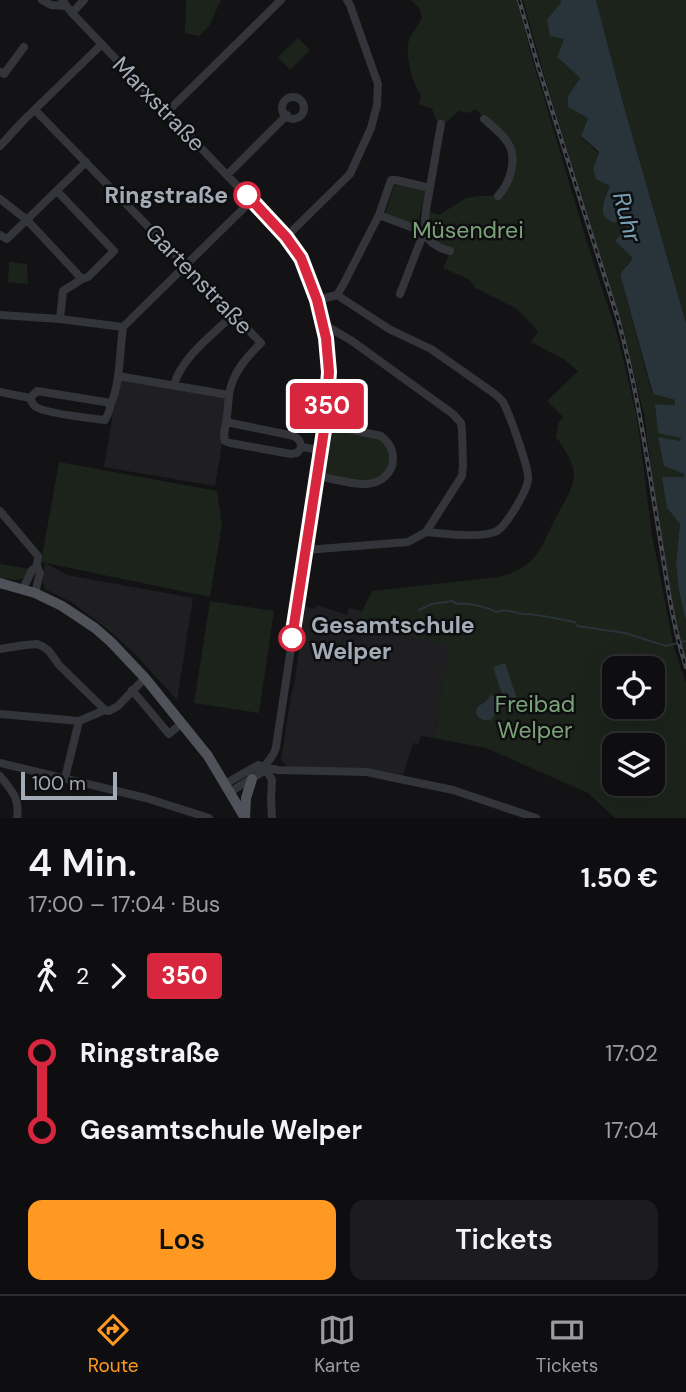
<!DOCTYPE html>
<html lang="de">
<meta charset="utf-8">
<style>
body{margin:0;font-family:"DM Sans",sans-serif;background:#1c1c1e;color:#f1f3f6;height:100vh;display:flex;flex-direction:column;font-size:26px;white-space:nowrap}
*{box-sizing:border-box;margin:0}
p{font-size:23px;color:#9b9c9f}
.icon{flex:none;width:38px;height:38px;fill:none;stroke:currentColor;stroke-width:2;stroke-linecap:round;stroke-linejoin:round}
.map{position:relative;height:818px;overflow:hidden}
.drawer{display:flex;flex-direction:column;background:#0e0e10;flex:1}
.drawer>*{flex:none}
.badge{padding:0 14px;border-radius:5px;font-size:24px;line-height:46px}
.controls{position:absolute;left:602px;top:656px;display:grid;gap:14px}
.controls a{display:grid;place-items:center;width:63px;height:63px;border-radius:14px;background:#0e0e10;box-shadow:0 7px 28px #0002,0 0 0 2px #2e2e30;font-size:35px}
.scale{position:absolute;left:21px;bottom:18px;width:96px;box-sizing:border-box;padding-left:7px;border:4px solid #a3abb6;border-top:0;font-size:19px;line-height:24px;white-space:nowrap;color:#a3abb6;-webkit-text-stroke:5px #0e0e10;paint-order:stroke}
.map>.badge{position:absolute;translate:-50% -50%;box-shadow:0 0 0 4px #fff}
.legs{display:flex;align-items:center;gap:10px;height:77px;padding:0 28px;font-size:23px}
.legs p{margin-inline-start:auto}
.headline{display:flex;align-items:center;justify-content:space-between;height:119px;padding:0 28px}
h1{font-size:38px;font-weight:600;line-height:52px}
.cta{display:flex;gap:14px;margin-top:auto;padding:14px 28px}
.cta a{flex:1;height:80px;border-radius:14px;background:#ff9921;color:#111;font-size:28px;font-weight:600;line-height:80px;text-align:center}
.cta a+a{background:#1c1c1e;color:#f1f3f6}
ul{padding:0 28px;list-style:none}
li{display:flex;align-items:center;gap:24px;height:77px;font-size:26px}
li i{display:grid;place-items:center;width:10px;height:100%;margin:0 9px;background:currentColor}
li i::after{content:'';width:18px;height:18px;margin:-9px;border:5px solid;border-radius:50%;background:#0e0e10}
li p{margin-inline-start:auto}
li:first-child i{background:linear-gradient(#0000 50%,currentColor 0)}
li:last-child i{background:linear-gradient(currentColor 50%,#0000 0)}
.tab-bar{display:flex;justify-content:space-around;align-items:center;height:98px;border-top:2px solid #2e2e30;background:#0e0e10;font-size:19px;color:#9b9c9f}
.tab-bar a{display:grid;justify-items:center;gap:4px}
.tab-bar .current{color:#ff9921}
.map>svg:first-child{display:block}
.built{fill:#1f1f22}
.green{fill:#1b231b;fill-rule:evenodd}
.water{fill:#283439}
.lines{fill:none;stroke-linecap:round;stroke-linejoin:round}
.stream{stroke:#283439;stroke-width:2}
.minor{stroke:#33353a;stroke-width:8}
.major{stroke:#4f5359;stroke-width:10}
.rail-casing{stroke:#46494f;stroke-width:4.5}
.rail{stroke:#0e0e10;stroke-width:2;stroke-dasharray:5;stroke-linecap:butt}
.line-1-casing{stroke:#fff;stroke-width:16}
.line-1{stroke:#d7263d;stroke-width:10}
.stop-1-dot{fill:#fff;stroke:#d7263d;stroke-width:3.5}
.labels{text-anchor:middle;stroke-width:5;stroke-linejoin:round;paint-order:stroke}
.street-label{font-size:23px;fill:#a3abb6;stroke:#0e0e10}
.stop-label{font-size:23px;font-weight:bold;fill:#a3abb6;stroke:#0e0e10;text-anchor:end}
.park-label{font-size:23px;fill:#7ba379;stroke:#0e0e10}
.water-label{font-size:24px;font-style:italic;fill:#779fb4;stroke:#0e0e10}
</style>
<div class="map">
<svg width="686" height="818" viewBox="0 0 686 818">
<rect width="100%" height="100%" fill="#131315"/>
<path class="built" d="M 119,379 L 230,398 L 215,486 L 104,467 Z
M 45,563 L 67,575 L 193,598 L 177,700 L 134,653 L 110,631 L 73,603 L 45,589 L 43,582 Z
M 317,605 L 347,615 L 349,608 L 354,609 L 450,641 L 434,738 L 421,736 L 418,744 L 413,743 L 403,775 L 375,770 L 287,766 L 281,760 L 291,696 L 295,680 L 305,606 L 314,609 Z"/>
<path class="green" d="M 186,0 L 221,0 L 209,26 L 199,36 L 185,33 Z
M 411,0 L 517,0 L 530,51 L 586,239 L 617,334 L 637,417 L 652,535 L 674,648 L 686,683 L 686,818 L 615,818 L 588,793 L 486,748 L 434,738 L 449,645 L 356,624 L 372,591 L 498,577 C 538,567 539,550 556,517 C 563,504 572,492 574,476 C 575,465 563,446 556,437 L 558,424 L 563,417 L 547,401 L 578,371 L 565,360 L 531,342 L 538,331 L 517,309 L 475,288 L 470,280 L 443,268 L 451,250 L 436,243 L 427,232 L 430,212 L 439,215 L 466,198 L 477,196 L 502,196 L 511,183 L 507,138 L 475,109 L 470,113 L 459,111 L 445,123 L 437,121 L 432,109 L 419,104 L 421,95 C 412,83 406,58 408,44 C 409,36 418,26 422,18 L 420,9 ZM 614,668 L 653,668 L 653,707 L 614,707 ZM 614,746 L 653,746 L 653,784 L 614,784 Z
M 523,0 L 563,0 L 565,39 L 557,58 L 563,62 L 580,78 L 568,96 L 588,118 L 581,137 L 598,153 L 593,168 L 610,186 L 602,205 L 621,215 L 626,228 L 615,241 L 634,258 L 628,263 L 620,274 L 652,394 L 675,400 L 675,405 L 656,404 L 681,437 L 681,442 L 658,437 L 685,474 L 683,477 L 663,477 L 667,508 L 680,524 L 676,563 L 686,621 L 686,662 L 680,645 L 660,536 L 644,414 L 624,332 L 546,82 Z
M 596,0 L 686,0 L 686,323 L 623,103 Z
M 298,38 L 310,50 L 290,70 L 278,57 Z
M 399,182 L 426,191 L 417,226 L 385,215 L 394,184 Z
M 9,262 L 27,264 L 28,284 L 8,282 Z
M 332,428 L 380,437 L 387,442 L 391,465 L 383,477 L 367,482 L 324,475 Z
M 59,462 L 217,491 L 222,524 L 210,597 L 41,562 Z
M 0,564 L 30,569 L 25,578 L 14,580 L 0,578 Z
M 210,601 L 274,611 L 259,713 L 194,703 Z"/>
<path class="water" d="M 560,0 L 596,0 L 623,103 L 686,323 L 686,621 L 679,590 L 676,563 L 680,524 L 667,508 L 662,477 L 683,477 L 685,474 L 664,466 L 658,437 L 680,441 L 681,438 L 658,433 L 655,404 L 675,405 L 675,400 L 653,394 L 620,274 L 633,258 L 615,241 L 626,228 L 621,215 L 615,223 C 595,216 604,201 610,186 L 596,179 L 593,168 L 599,152 L 581,136 L 588,118 L 568,107 L 568,96 L 580,78 L 563,62 L 557,58 L 564,39 L 550,36 L 547,20 L 562,1 Z
M 505,663 L 520,708 L 508,712 L 493,667 Z
M 490,695 L 495,696 C 498,704 498,713 491,720 L 483,720 L 477,716 L 476,710 C 480,702 486,705 490,695 Z"/>
<g class="lines">
<path class="stream" d="M 419,610 L 432,604 L 453,601 L 456,604 C 465,602 488,607 496,612 C 507,608 514,613 524,614 C 540,614 557,619 575,622 L 577,626 L 625,633 L 666,646 L 686,641"/>
<path class="minor" d="M 42,0 L 51,5 L 66,6
M 62,0 L 72,13 L 286,237 C 328,291 331,359 325,424 L 276,747 C 274,758 265,762 262,772 L 230,792
M 72,13 L 84,0
M 0,72 L 4,74 L 24,47
M282 108a11 11 0 1 1 22 0a11 11 0 1 1-22 0Z
M 35,110 L 261,343 C 246,358 233,372 229,394 C 228,403 228,413 226,422
M 167,112 L 281,0
M 484,119 C 492,126 503,134 508,143 C 518,159 510,183 498,196
M 0,146 L 23,121 L 102,44
M 227,175 L 287,115
M 57,191 L 114,251 L 88,277 L 82,279
M 0,199 L 27,220 L 82,279 L 63,291 L 60,319
M 379,215 L 424,232 L 426,210 L 441,124
M 0,235 L 7,239 L 86,162
M 286,237 L 350,174 L 371,128 L 377,105 L 378,84 L 350,5 L 347,0
M 400,294 L 424,232 C 429,243 438,248 450,251
M 337,295 L 389,329 L 431,349 L 495,394 C 499,398 500,398 503,402 C 509,413 530,470 528,480 C 527,491 506,526 497,531 C 484,538 443,534 426,532
M 317,300 L 337,295 L 343,285 L 379,215 L 391,180 L 396,180 L 430,188
M 0,315 L 60,319 L 123,327 L 252,200
M 118,376 L 229,395
M 174,385 C 182,357 212,335 233,315
M 0,392 L 30,398
M 111,403 L 109,412 L 105,420 C 90,418 47,414 36,407 C 32,404 32,402 30,398 L 37,391 L 111,403 C 120,386 120,348 123,327
M 302,447 L 299,440 L 294,436 L 226,422 L 224,435 L 225,441 L 230,443 L 291,454 L 297,453 L 302,447 L 320,450
M 317,476 C 331,478 352,485 367,484 C 381,483 393,473 393,459 C 393,448 389,443 381,436 L 325,424
M 0,511 L 38,556 L 37,566 L 40,573 L 35,593
M 306,550 L 408,542 L 426,532 L 462,476 L 463,466 L 462,430 L 461,423 L 453,414 L 352,341 L 330,328 L 324,328
M 23,589 L 32,570 L 37,566
M 0,649 L 25,645 L 37,644 L 42,646 L 49,651 L 59,665 L 105,710 L 109,711 L 118,706 L 145,678
M 132,690 L 169,734 L 182,723
M 0,714 L 79,721 L 105,710
M 0,763 L 146,798 L 209,818
M 264,766 L 272,780 L 271,799 L 272,818
M 0,776 C 12,791 20,798 17,818
M 65,778 L 79,721
M 225,784 L 258,765 L 278,770 L 367,772 L 395,778 L 453,790 L 536,818"/>
<path class="major" d="M 0,583 L 35,593 L 62,606 L 95,628 L 111,642 L 145,678 L 208,756 L 245,818
M 245,818 L 246,798 L 252,779"/>
<g class="rail-casing">
<path id="rail" d="M 519,0 L 538,66 L 618,319 C 639,395 649,473 662,551 C 668,590 674,630 686,667"/>
</g>
<use href="#rail" class="rail"/>
</g>
<g class="lines">
<g class="line-1-casing">
<path id="line-1" d="M 247,195 L 286,237 L 301,258 L 317,300 L 326,338 L 329,372 L 325,424 L 292,638"/>
</g>
<use href="#line-1" class="line-1"/>
</g>
<g class="stop-1-dot">
<circle cx="247" cy="195" r="12"/>
<circle cx="292" cy="638" r="12"/>
</g>
<g class="labels">
<g class="street-label">
<text transform="translate(159 104) rotate(46)" y="8">Marxstraße</text>
<text transform="translate(199 279) rotate(46)" y="8">Gartenstraße</text>
</g>
<g class="stop-label">
<text x="228" y="203">Ringstraße</text>
<text x="311" y="633" text-anchor="start">Gesamtschule<tspan x="311" dy="26">Welper</tspan></text>
</g>
<g class="park-label">
<text x="468" y="238">Müsendrei</text>
<text x="535" y="712">Freibad<tspan x="535" dy="26">Welper</tspan></text>
</g>
<g class="water-label">
<text transform="translate(627 217) rotate(75)" y="8">Ruhr</text>
</g>
</g>
</svg>
<div class="controls">
<a><svg class="icon" aria-label="locate" viewBox="0 0 24 24"><circle cx="12" cy="12" r="6"/><path d="M12 2v4M12 18v4M2 12h4M18 12h4"/></svg></a>
<a><svg class="icon" aria-label="layers" viewBox="0 0 24 24"><path d="M12 4l9 5-9 5-9-5zM3 14l9 5 9-5"/></svg></a>
</div>
<div class="scale">100 m</div>
<b class="badge" style="left:327px;top:406px;background:#d7263d;color:#fff">350</b>
</div>
<section class="drawer">
<div class="headline"><div><h1>4 Min.</h1><p>17:00 – 17:04 · Bus</p></div><b>1.50 €</b></div>
<div class="legs"><svg class="icon" aria-label="walk" viewBox="0 0 24 24"><circle cx="13" cy="4" r="2"/><path d="M13 8l-2 6 4 7M11 14l-3 7M7 12l3-4h3l4 4"/></svg>2<svg class="icon" aria-label="forward" viewBox="0 0 24 24"><path d="M9 5l7 7-7 7"/></svg><b class="badge" style="background:#d7263d;color:#fff">350</b></div>
<ul>
<li><i style="color:#d7263d"></i><b>Ringstraße</b><p>17:02</p></li>
<li><i style="color:#d7263d"></i><b>Gesamtschule Welper</b><p>17:04</p></li>
</ul>
<div class="cta"><a>Los</a><a>Tickets</a></div>
</section>
<nav class="tab-bar">
<a class="current"><svg class="icon" aria-label="directions" viewBox="0 0 24 24"><path d="M12 3l9 9-9 9-9-9zM9 14v-3h6M13 9l2 2-2 2"/></svg>Route</a>
<a><svg class="icon" aria-label="map" viewBox="0 0 24 24"><path d="M3 6l6-2 6 2 6-2v14l-6 2-6-2-6 2zM9 4v14M15 6v14"/></svg>Karte</a>
<a><svg class="icon" aria-label="tickets" viewBox="0 0 24 24"><path d="M3 7h18v10H3zM15 7v10"/></svg>Tickets</a>
</nav>
